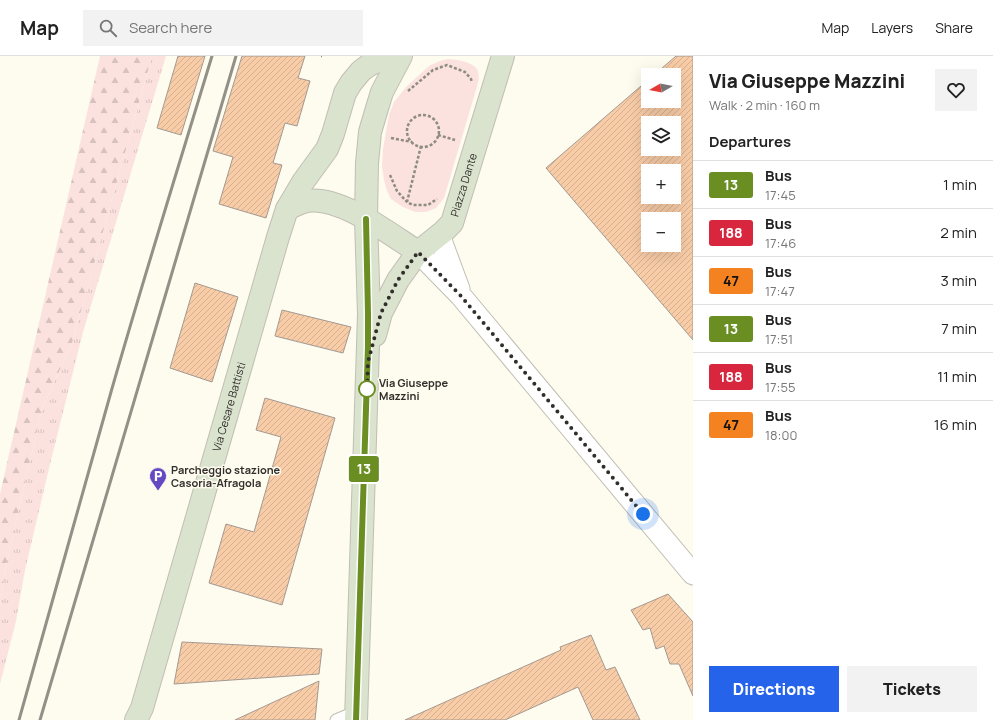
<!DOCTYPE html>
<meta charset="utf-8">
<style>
body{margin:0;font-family:Manrope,sans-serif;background:#f2f2f2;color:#222;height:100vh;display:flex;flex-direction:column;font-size:15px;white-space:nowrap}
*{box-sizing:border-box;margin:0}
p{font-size:13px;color:#767676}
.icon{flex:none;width:22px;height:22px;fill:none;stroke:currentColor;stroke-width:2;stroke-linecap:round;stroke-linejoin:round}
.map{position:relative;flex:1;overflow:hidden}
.sheet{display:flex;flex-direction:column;background:#fff;width:300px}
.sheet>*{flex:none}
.badge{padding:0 8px;border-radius:3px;font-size:14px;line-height:26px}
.needle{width:26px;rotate:261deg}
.fabs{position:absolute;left:641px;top:12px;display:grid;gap:8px}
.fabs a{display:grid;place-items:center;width:40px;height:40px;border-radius:0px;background:#fff;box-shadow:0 4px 16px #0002;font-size:20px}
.you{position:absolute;width:20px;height:20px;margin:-10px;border:3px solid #fff;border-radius:50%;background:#1a73e8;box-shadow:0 0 0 6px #1a73e833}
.map>.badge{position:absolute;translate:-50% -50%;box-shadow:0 0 0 2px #fff}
h2{padding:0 16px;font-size:15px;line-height:36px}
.round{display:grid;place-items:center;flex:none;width:42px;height:42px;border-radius:0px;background:#f2f2f2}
.summary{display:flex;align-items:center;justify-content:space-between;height:68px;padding:0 16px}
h1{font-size:19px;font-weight:800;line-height:30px}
.cta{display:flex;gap:8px;margin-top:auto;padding:8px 16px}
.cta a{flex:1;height:46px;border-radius:0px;background:#2563eb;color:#fff;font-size:16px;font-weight:800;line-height:46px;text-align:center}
.cta a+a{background:#f2f2f2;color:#222}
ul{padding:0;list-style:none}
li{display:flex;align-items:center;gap:12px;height:48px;padding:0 16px;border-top:1px solid #e0e0e0}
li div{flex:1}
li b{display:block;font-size:15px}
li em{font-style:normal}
li .badge{min-width:44px;font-weight:700;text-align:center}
header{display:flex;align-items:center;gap:24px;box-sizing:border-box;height:56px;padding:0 20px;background:#fff;border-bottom:1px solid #e0e0e0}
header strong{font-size:19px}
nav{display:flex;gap:22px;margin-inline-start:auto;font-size:14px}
.search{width:280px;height:36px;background:#f2f2f2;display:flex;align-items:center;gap:10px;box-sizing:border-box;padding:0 14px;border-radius:0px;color:#767676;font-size:15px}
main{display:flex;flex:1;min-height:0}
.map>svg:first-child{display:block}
.grass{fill:url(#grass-tufts)}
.forest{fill:url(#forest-firs)}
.park{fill:#fbe2de}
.building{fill:url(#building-hatch);stroke:#a39991;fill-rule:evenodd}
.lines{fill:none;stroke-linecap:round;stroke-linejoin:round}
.lane-casing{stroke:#c1beb3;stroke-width:13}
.street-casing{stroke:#c1beb3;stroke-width:23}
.secondary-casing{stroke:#c1beb3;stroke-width:24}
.path{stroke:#8e8b83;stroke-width:2.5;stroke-dasharray:3 2;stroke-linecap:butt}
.lane{stroke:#fff;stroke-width:11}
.street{stroke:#fff;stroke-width:21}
.secondary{stroke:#dae3ce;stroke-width:22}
.rail{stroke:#939088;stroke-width:3}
.line-casing{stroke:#fff;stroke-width:9}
.line{stroke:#6b8e23;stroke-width:6}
.walk{stroke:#312f2b;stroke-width:4;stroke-dasharray:0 7.2}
.stop-dot{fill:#fff;stroke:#6b8e23;stroke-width:2}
.labels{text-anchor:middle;stroke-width:3;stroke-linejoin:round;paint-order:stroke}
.street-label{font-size:11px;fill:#312f2b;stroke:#fefbef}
.stop-label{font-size:11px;font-weight:bold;fill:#312f2b;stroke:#fefbef;text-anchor:start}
.poi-label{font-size:11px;font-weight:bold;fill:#312f2b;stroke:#fefbef;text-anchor:start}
</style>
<header>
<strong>Map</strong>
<div class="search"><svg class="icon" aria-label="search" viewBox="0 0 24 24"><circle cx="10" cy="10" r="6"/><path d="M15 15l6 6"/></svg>Search here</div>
<nav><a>Map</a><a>Layers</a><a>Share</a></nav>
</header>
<main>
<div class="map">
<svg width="693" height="664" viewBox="0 0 693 664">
<defs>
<pattern id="grass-tufts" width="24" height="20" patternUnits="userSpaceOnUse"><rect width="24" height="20" fill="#fbe2de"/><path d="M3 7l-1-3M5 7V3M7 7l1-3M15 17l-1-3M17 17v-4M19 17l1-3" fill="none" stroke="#d8c2bf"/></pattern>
<pattern id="forest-firs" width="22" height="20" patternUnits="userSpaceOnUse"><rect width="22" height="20" fill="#fbe2de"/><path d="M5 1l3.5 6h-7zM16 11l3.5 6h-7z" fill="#d8c2bf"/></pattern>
<pattern id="building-hatch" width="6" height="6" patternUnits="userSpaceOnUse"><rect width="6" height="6" fill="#f8cca7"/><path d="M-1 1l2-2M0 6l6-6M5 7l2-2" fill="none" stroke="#d5b090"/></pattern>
</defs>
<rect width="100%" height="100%" fill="#fefbef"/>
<path class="grass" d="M 152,0 L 166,0 L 83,276 L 51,404 L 25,514 L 16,565 L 0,628 L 0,550 L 5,514 L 42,353 L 72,287 Z"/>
<path class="forest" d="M 100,0 L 152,0 L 72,287 L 42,353 L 5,514 L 0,550 L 0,438 Z"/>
<path class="park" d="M 448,3 C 458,4 470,5 477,13 C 479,17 479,23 478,27 L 444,142 L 436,152 L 426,156 L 415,156 L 403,151 L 391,143 L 387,135 L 384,124 L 382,110 L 383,93 L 389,59 L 394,46 L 407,30 L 429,10 L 440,5 Z"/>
<path class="building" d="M 178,0 L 205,0 L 181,79 L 157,72 Z
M 242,0 L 305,0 L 298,22 L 310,25 L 297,70 L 285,67 L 273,107 L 282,109 L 266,162 L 219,148 L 233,101 L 213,95 Z
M 676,0 L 693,0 L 693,284 L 546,112 L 648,24 L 648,45 L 674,45 L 674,19 L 654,19 ZM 648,67 L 674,67 L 674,93 L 648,93 ZM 648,115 L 674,115 L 674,141 L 648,141 ZM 648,163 L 674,163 L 674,189 L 648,189 Z
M 195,227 L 238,241 L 212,326 L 170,312 Z
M 282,254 L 351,271 L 343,297 L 275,280 Z
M 265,342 L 335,362 L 282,549 L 209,527 L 226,468 L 254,476 L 281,381 L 256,374 Z
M 668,538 L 693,566 L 693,640 L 679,608 L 670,608 L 664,590 L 656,593 L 650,572 L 643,574 L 631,554 Z
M 591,579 L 606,614 L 615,611 L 640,664 L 593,664 L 578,631 L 505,664 L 405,664 L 561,594 L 560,591 Z
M 182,586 L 322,593 L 319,618 L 174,628 Z
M 319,625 L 315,664 L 235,664 Z"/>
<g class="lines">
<g class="lane-casing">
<path id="lane" d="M 336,664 L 357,655"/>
</g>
<g class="street-casing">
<path id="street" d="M 439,179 L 459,233
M 418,196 L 461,240 L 693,518"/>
</g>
<g class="secondary-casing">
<g id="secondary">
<path d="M 287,153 C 294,150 300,146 307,145 C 340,139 391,179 418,196"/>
<path id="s1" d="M 375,279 L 381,257 L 398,224 L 418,196 L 443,176 L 452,167 L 503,0"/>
<path id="s2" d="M 136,664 L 142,652 L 278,181 L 287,153 L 303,126 L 327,93 L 333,78 L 345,37 L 351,27 L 361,15 L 369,9 L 389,0"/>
<path d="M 356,664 L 369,258 L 366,163 L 367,107 L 370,76 L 378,49 L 382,36 L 401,0"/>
</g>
</g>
<path class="path" d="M 321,0 L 322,0
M 408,35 L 433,14 L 447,9 L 465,16 L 471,23 L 472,26
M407 75a16 16 0 1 1 32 0a16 16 0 1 1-32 0Z
M 438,79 L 455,84
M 391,82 L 412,86
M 421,90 L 407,146 L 413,149 L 428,149 L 437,143
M 390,119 L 397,135 L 407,146"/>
<use href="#lane" class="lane"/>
<use href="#street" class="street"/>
<use href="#secondary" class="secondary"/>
<path class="rail" d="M 19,664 C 50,555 80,445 111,336 C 143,224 178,112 212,0
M 40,664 L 236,0"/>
</g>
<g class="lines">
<g class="line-casing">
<path id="line" d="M 356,664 L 368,290 L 368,258 L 366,163"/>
</g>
<use href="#line" class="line"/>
<path class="walk" d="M 367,333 L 367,336 L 368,306 L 381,257 L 398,224 L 418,196 L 461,240 L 643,458"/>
</g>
<defs>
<g id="parking-pin" transform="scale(0.9)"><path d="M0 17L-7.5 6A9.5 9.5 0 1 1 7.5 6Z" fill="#6449c2" stroke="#fefbef"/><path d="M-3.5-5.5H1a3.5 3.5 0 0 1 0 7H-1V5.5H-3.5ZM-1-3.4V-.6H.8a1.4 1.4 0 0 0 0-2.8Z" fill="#fff"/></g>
</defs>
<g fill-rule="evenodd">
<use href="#parking-pin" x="158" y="420"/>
</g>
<circle class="stop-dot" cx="367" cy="333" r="8"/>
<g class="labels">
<g class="street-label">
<text dy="4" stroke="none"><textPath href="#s1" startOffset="179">Piazza Dante</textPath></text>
<text dy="4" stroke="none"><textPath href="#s2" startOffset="327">Via Cesare Battisti</textPath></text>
</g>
<g class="stop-label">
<text x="379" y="331">Via Giuseppe<tspan x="379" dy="13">Mazzini</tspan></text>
</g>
<g class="poi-label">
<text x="171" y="418">Parcheggio stazione<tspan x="171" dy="13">Casoria-Afragola</tspan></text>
</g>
</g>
</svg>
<div class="fabs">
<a><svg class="needle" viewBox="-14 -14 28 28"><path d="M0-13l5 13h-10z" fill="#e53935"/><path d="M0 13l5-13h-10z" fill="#767676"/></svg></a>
<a><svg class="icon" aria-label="layers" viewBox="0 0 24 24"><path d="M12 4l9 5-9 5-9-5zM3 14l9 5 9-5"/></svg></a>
<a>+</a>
<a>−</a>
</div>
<div class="you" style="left:643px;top:458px"></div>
<b class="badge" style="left:364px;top:413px;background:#6b8e23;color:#fff">13</b>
</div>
<section class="sheet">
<div class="summary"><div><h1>Via Giuseppe Mazzini</h1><p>Walk · 2 min · 160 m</p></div><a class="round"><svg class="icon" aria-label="heart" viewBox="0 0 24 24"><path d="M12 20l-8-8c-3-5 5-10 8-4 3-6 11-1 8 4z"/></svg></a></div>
<h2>Departures</h2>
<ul>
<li><span class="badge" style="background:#6b8e23;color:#fff">13</span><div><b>Bus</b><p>17:45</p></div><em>1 min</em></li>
<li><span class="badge" style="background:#d7263d;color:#fff">188</span><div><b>Bus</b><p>17:46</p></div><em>2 min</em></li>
<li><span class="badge" style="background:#f58220;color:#111">47</span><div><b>Bus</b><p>17:47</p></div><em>3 min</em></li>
<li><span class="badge" style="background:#6b8e23;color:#fff">13</span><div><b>Bus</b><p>17:51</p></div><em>7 min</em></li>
<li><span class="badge" style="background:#d7263d;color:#fff">188</span><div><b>Bus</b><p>17:55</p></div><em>11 min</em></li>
<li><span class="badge" style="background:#f58220;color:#111">47</span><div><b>Bus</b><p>18:00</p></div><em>16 min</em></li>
</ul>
<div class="cta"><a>Directions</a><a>Tickets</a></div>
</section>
</main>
